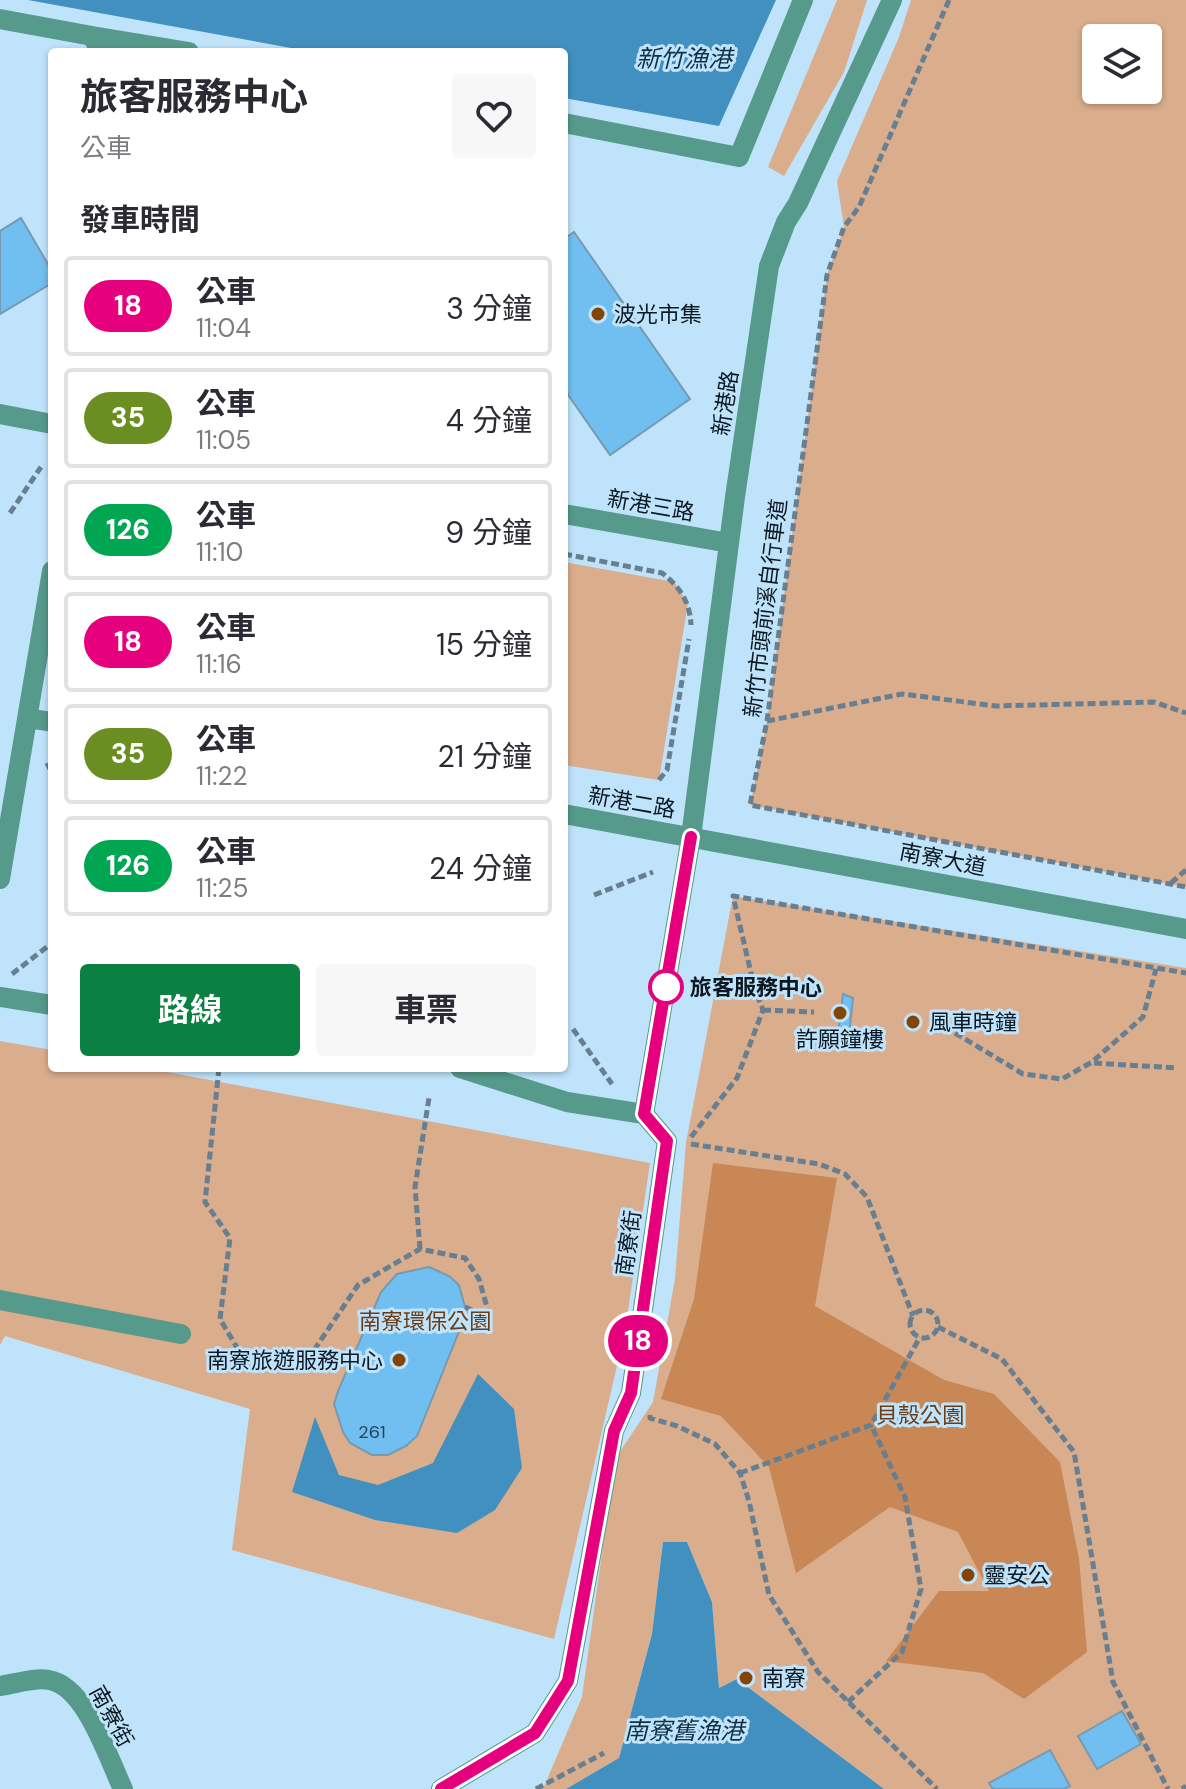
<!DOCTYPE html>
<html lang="zh-TW">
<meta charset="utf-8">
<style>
body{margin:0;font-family:"DM Sans","Noto Sans TC",sans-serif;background:#f7f7f7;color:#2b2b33;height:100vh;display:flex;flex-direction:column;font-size:30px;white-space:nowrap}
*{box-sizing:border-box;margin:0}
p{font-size:26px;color:#7c7c81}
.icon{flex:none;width:44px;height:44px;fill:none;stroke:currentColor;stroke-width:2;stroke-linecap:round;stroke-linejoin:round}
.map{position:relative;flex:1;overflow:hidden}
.panel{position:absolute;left:48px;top:48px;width:520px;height:1024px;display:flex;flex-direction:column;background:#fff;border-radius:8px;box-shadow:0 2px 6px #0004}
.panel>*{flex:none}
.badge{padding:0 16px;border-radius:26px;font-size:28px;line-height:52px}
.controls{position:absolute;left:1082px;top:24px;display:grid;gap:16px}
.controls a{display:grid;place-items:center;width:80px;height:80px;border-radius:8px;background:#fff;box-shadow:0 2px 6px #0004;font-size:40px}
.map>.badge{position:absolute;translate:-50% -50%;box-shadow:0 0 0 4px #fff}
h2{padding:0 32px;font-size:30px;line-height:72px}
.round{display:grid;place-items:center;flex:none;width:84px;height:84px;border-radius:8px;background:#f7f7f7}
.headline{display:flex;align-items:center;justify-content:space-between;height:136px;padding:0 32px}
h1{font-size:38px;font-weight:700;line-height:60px}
.button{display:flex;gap:16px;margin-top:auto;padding:16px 32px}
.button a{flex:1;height:92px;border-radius:8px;background:#0b8043;color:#fff;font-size:32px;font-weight:700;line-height:92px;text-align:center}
.button a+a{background:#f7f7f7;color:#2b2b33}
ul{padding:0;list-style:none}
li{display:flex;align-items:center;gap:24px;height:100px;margin:0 16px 12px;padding:0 16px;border:4px solid #e1e1e2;border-radius:8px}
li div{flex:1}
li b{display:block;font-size:30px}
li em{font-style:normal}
li .badge{min-width:88px;font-weight:700;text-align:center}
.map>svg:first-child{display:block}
.green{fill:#daad8c;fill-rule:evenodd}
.forest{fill:#c88755}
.water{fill:#4290bf}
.building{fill:#71bff0;stroke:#789ab0;stroke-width:2}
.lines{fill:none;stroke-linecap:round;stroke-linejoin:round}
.path{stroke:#677f90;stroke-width:5;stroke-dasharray:8 4;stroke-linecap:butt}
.minor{stroke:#559a8a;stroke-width:20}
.line-casing{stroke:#fff;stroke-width:18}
.line{stroke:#e6007e;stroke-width:12}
.poi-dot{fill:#834505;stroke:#bfe3fb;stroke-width:3}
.stop-dot{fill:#fff;stroke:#e6007e;stroke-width:4}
.labels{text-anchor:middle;stroke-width:6;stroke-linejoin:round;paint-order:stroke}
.number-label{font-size:18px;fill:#254256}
.poi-label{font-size:22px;fill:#0c1922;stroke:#bfe3fb;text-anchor:start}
.street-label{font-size:22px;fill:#0c1922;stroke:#bfe3fb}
.stop-label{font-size:22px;font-weight:bold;fill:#0c1922;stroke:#bfe3fb;text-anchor:start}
.park-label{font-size:22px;fill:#6a3d18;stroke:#bfe3fb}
.water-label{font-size:24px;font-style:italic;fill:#0e3145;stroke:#bfe3fb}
</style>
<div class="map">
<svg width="1186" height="1789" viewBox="0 0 1186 1789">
<rect width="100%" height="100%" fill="#bfe3fb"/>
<path class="green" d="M 837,0 L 867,0 L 844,72 L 784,176 L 768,167 Z
M 911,0 L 1186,0 L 1186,887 L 750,805 L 767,721 L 827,275 L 844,227 L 837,181 L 899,37 ZM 1148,38 L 1148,90 L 1096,90 L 1096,38 Z
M 564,562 L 674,582 L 688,603 L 659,780 L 564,765 Z
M 733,896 L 1186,968 L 1186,1789 L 884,1789 L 737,1679 L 719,1688 L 712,1602 L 687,1542 L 663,1542 L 652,1634 L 619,1758 L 566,1789 L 543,1789 L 582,1697 L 615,1459 L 653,1402 L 675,1279 L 686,1143 Z
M 0,1041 L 52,1050 L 52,1068 L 146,1068 L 650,1163 L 625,1331 L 554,1639 L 232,1550 L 250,1409 L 5,1336 L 0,1345 Z"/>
<path class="forest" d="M 713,1163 L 837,1178 L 815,1306 L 944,1380 L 994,1394 L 1060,1462 L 1079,1559 L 1087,1652 L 1024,1699 L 983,1673 L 886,1661 L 939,1591 L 989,1591 L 958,1532 L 890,1507 L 796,1573 L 769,1467 L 721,1416 L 661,1399 L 694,1299 Z"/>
<path class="water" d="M 28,0 L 776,0 L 719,126 L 564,98 L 564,52 L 313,52 Z
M 478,1374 L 514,1409 L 522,1468 L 495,1510 L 457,1533 L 375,1520 L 292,1492 L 315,1417 L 339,1475 L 378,1485 L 433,1463 Z
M 663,1542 L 687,1542 L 712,1602 L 719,1688 L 737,1679 L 884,1789 L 566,1789 L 619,1758 L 652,1634 Z"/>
<path class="building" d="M 21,218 L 52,271 L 52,283 L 0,314 L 0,231 Z
M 574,232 L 690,399 L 610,455 L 564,389 L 564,239 Z
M 843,994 L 853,998 L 849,1035 L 838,1034 Z
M 429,1267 L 449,1276 L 459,1285 L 465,1307 L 460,1329 L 417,1436 L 406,1446 L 388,1455 L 372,1455 L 350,1443 L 343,1432 L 334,1404 L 338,1391 L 381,1292 L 397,1274 Z
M 1122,1711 L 1141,1744 L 1097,1769 L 1078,1736 Z
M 1050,1750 L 1070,1786 L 1064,1789 L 993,1789 L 989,1783 Z"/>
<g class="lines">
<path class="path" d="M 949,0 L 859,207 L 844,227 L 827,275 L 767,721 L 750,805 L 1186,887
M 10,513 L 41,467
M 564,554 L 662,573 C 680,587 690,602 691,625
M 767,721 L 902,694 L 996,706 L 1154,702 L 1186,713
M 47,763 L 52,773
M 659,780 L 667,770 L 689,639
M 1171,883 L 1186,870
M 594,895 L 653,872
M 12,974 L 52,943
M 763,1010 L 814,1012
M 573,1029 L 612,1084
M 955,1033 L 1023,1074 L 1062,1079 L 1092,1062 L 1143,1017 L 1156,969
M 1094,1063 L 1177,1068
M 219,1068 L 205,1202 L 230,1238 L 220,1319 L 242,1356 L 274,1369 L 308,1359 L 358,1285 L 420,1249 L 465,1258 L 479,1279 L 490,1318
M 691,1137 L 737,1078 L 763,1010 L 755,990 L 733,896 L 1186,973
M 691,1144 L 819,1164 L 845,1174 L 867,1197 L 913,1316
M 420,1249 L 415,1187 L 429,1098
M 465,1307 L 489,1318
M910 1324a14 14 0 1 1 28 0a14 14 0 1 1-28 0Z
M 938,1327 L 1002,1359 L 1074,1452 L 1113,1682 L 1168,1789
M 650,1415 L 650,1418 L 677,1426 L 715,1444 L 740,1473 L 749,1501 L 769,1595 L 818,1672 L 937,1789
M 740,1473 L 871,1425 L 920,1337
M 848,1702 L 902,1652 L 921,1589 L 905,1497 L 871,1425
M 536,1789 L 604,1753
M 1182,1789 L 1186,1786"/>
<path class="minor" d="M 0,19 L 92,36 L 101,52
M 92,36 L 189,52
M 564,123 L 739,157 L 803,0
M 0,414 L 52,424
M 564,514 L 729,543
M 28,718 L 52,722
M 564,814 L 1186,929
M 0,879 L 52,571
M 0,997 L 52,1005
M 460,1068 L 567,1102 L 644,1114
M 644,1114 L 691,837 L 735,497 L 769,266 L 786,222 L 798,203 L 892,0
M 0,1300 L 181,1334
M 0,1686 C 15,1684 35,1677 49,1680 C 86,1686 108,1758 123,1789
M 441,1789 L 535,1733 L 568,1681 L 614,1431 L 631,1393 L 667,1141 L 644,1114"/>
</g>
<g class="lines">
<g class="line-casing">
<path id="line" d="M 441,1789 L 535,1733 L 568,1681 L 614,1431 L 631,1393 L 667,1141 L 644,1114 L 691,837"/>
</g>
<use href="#line" class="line"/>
</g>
<g class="poi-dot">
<circle cx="598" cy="314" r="8"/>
<circle cx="840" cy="1013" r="8"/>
<circle cx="913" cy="1022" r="8"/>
<circle cx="399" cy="1360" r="8"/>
<circle cx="968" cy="1575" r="8"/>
<circle cx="746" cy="1678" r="8"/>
</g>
<circle class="stop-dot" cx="666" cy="987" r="16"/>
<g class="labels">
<g class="number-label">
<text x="372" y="1438">261</text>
</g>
<g class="poi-label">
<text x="614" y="322">波光市集</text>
<text x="929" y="1030">風車時鐘</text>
<text x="840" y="1047" text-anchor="middle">許願鐘樓</text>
<text x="383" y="1368" text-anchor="end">南寮旅遊服務中心</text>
<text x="984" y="1583">靈安公</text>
<text x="762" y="1686">南寮</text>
</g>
<g class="street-label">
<text transform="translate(725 403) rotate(-81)" y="8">新港路</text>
<text transform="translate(651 505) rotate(10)" y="8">新港三路</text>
<text transform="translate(765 608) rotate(-83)" y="8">新竹市頭前溪自行車道</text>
<text transform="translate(632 802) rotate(10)" y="8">新港二路</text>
<text transform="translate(943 859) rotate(11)" y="8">南寮大道</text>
<text transform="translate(628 1243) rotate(-82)" y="8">南寮街</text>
<text transform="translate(112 1716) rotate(61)" y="8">南寮街</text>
</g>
<g class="stop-label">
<text x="690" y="995">旅客服務中心</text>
</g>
<g class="park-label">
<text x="425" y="1329">南寮環保公園</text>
<text x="920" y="1423">貝殼公園</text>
</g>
<g class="water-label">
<text x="684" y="67">新竹漁港</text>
<text x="684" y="1739">南寮舊漁港</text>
</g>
</g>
</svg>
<div class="controls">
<a><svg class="icon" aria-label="layers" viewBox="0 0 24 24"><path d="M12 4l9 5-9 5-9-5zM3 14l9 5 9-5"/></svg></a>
</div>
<b class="badge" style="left:638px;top:1341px;background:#e6007e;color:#fff">18</b>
<section class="panel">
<div class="headline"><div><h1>旅客服務中心</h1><p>公車</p></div><a class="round"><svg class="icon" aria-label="heart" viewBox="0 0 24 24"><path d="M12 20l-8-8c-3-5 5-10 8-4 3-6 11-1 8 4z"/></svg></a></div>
<h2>發車時間</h2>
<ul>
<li><span class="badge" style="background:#e6007e;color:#fff">18</span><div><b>公車</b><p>11:04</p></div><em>3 分鐘</em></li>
<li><span class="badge" style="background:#6b8e23;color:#fff">35</span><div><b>公車</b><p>11:05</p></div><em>4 分鐘</em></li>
<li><span class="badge" style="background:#00a651;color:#fff">126</span><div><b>公車</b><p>11:10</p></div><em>9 分鐘</em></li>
<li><span class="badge" style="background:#e6007e;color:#fff">18</span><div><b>公車</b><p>11:16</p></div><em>15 分鐘</em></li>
<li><span class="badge" style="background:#6b8e23;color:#fff">35</span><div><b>公車</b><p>11:22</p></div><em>21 分鐘</em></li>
<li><span class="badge" style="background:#00a651;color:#fff">126</span><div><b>公車</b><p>11:25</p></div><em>24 分鐘</em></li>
</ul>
<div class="button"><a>路線</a><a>車票</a></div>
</section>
</div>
